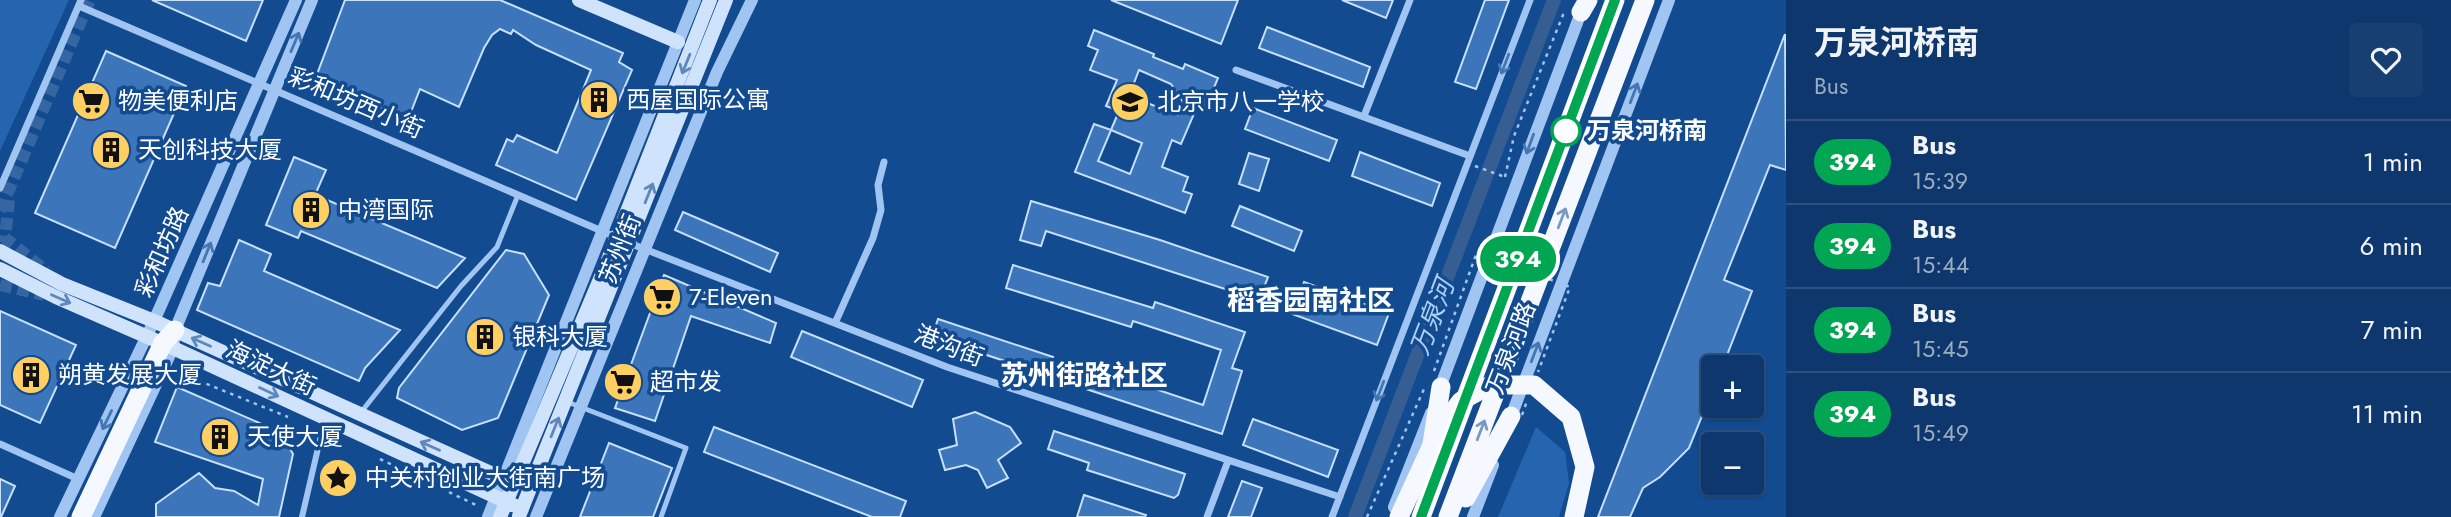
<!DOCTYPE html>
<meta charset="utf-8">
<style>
body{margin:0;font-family:Jost,"Noto Sans SC",sans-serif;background:#173f72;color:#f1f3f6;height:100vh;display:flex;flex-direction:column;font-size:26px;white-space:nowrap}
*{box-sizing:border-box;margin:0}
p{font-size:23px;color:#9bacc2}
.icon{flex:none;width:38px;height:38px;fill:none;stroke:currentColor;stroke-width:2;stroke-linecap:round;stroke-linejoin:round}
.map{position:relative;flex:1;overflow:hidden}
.side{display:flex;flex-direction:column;background:#0e386d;width:665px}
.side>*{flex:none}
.badge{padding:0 14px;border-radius:23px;font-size:24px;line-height:46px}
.controls{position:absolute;left:1701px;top:355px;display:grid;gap:14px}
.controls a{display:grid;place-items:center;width:63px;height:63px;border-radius:7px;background:#0e386d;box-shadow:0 2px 5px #0004,0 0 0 2px #2e5280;font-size:35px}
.map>.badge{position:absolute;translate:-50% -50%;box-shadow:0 0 0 4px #fff}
.round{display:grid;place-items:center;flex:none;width:74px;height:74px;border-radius:7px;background:#173f72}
.head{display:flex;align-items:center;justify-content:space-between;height:119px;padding:0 28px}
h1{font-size:33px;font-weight:700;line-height:52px}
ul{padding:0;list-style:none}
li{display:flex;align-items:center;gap:21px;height:84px;padding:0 28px;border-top:2px solid #2e5280}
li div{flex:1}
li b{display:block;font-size:26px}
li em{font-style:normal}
li .badge{min-width:77px;font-weight:700;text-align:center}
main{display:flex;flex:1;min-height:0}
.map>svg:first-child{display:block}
.green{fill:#2565b0}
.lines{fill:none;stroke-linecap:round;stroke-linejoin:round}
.canal{stroke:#365e92;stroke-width:14}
.building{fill:#3c75b9;stroke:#c7e0fc;stroke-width:2;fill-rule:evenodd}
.tertiary-tunnel{stroke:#3666a2;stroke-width:12;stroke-dasharray:12 6;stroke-linecap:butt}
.path{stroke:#a0c5f2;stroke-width:2.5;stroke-dasharray:3.5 5;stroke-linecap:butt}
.service{stroke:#a0c5f2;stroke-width:5}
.pedestrian{stroke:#a0c5f2;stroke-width:6}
.minor{stroke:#a0c5f2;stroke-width:7}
.tertiary{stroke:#a0c5f2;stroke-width:12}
.secondary{stroke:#cfe3fc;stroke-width:14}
.trunk{stroke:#f5f9ff;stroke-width:19}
.path-bridge{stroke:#a0c5f2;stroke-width:2.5;stroke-dasharray:3.5 5;stroke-linecap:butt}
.trunk-bridge{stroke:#f5f9ff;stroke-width:19}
.oneway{stroke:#4476b3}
.oneway2{stroke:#5e88bc}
.oneway3{stroke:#7999c2}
.line-casing{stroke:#fff;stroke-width:16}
.line{stroke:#00a651;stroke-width:10}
.stop-dot{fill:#fff;stroke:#00a651;stroke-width:3.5}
.labels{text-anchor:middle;stroke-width:7;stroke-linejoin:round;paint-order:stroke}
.poi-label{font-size:24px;fill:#fff;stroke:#134b91;text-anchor:start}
.street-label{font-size:24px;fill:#fff;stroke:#134b91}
.stop-label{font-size:24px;font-weight:bold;fill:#fff;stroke:#134b91;text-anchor:start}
.water-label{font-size:26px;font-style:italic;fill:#acd0f8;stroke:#134b91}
.quarter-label{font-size:28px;font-weight:bold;fill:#fff;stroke:#134b91}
</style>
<main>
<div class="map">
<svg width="1786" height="517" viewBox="0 0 1786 517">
<rect width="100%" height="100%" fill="#134b91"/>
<path class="green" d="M 0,0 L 69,0 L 0,151 Z
M 1536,427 L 1565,452 L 1569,483 L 1559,517 L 1498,517 Z"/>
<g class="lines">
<path class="canal" d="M 1355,517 L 1554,0"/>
</g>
<path class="building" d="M 152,0 L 263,0 L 246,41 Z
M 345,0 L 500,0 L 623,53 L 619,62 L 632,70 L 576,200 L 496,165 L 507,139 L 513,142 L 517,135 L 557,153 L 591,70 L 536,45 L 513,30 L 511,34 L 500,29 L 492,35 L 484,48 L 459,107 L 420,89 L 409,117 L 313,85 Z
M 1111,0 L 1238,0 L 1221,44 Z
M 1342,0 L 1393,0 L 1386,18 Z
M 1485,0 L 1509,0 L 1476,89 L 1455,82 Z
M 1267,27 L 1370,67 L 1363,87 L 1259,48 Z
M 1094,30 L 1154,54 L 1153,57 L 1183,69 L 1185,64 L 1218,78 L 1204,112 L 1196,109 L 1181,144 L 1172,140 L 1162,167 L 1188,177 L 1183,191 L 1192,194 L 1185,213 L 1075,172 L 1094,124 L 1111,130 L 1119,111 L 1106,106 L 1117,80 L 1090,70 L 1098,50 L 1088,46 ZM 1139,70 L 1171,84 L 1183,102 L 1178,115 L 1129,96 ZM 1111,130 L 1142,143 L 1130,174 L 1098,161 Z
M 1785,34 L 1786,170 L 1770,165 L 1724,280 L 1752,291 L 1722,368 L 1713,368 L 1713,389 L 1689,448 L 1660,477 L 1643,488 L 1630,517 L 1598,517 Z
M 106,51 L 186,86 L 115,248 L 35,213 Z
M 1253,108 L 1337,140 L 1329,161 L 1245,129 Z
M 1360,152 L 1440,183 L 1432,206 L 1352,176 Z
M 1249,153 L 1269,159 L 1259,191 L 1239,184 Z
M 294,157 L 326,170 L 315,195 L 465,258 L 437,288 L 301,231 L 298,238 L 266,225 Z
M 1031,201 L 1160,240 L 1268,277 L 1259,300 L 1046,231 L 1041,246 L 1020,240 Z
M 1240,206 L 1302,231 L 1294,251 L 1232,226 Z
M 683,212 L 778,253 L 770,272 L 675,230 Z
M 239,240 L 271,254 L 264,271 L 400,330 L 365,368 L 359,381 L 197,310 L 208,283 L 220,286 Z
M 506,250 L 524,254 L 549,295 L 498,418 L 462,430 L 397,398 L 399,388 Z
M 1013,265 L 1153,308 L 1155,302 L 1245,332 L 1232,368 L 1242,371 L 1222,434 L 1065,382 L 1072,361 L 1203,405 L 1221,350 L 1133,321 L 1131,327 L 1006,288 Z
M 664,275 L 776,323 L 770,343 L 691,316 L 655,421 L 615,408 Z
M 1304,282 L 1389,313 L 1377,345 L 1292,314 Z
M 0,311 L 76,345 L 40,423 L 0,405 Z
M 938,319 L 1053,357 L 1047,375 L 932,337 Z
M 802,331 L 923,380 L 912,407 L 791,357 Z
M 177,387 L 280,432 L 293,454 L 279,517 L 156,517 L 156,504 L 199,473 L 215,488 L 234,491 L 258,505 L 263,479 L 155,442 Z
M 975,412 L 1010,427 L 1021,443 L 998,460 L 1008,478 L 987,488 L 978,470 L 966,465 L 945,470 L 939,450 L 957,445 L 953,419 Z
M 1253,419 L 1338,450 L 1328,477 L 1243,445 Z
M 714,427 L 906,501 L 900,517 L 872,517 L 704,452 Z
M 1054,431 L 1185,474 L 1178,495 L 1174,498 L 1087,470 L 1089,463 L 1048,449 Z
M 609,443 L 672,468 L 653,517 L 580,517 Z
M 0,479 L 15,486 L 1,517 L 0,517 Z
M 1242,481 L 1262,488 L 1251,517 L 1228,517 Z
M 1084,495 L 1146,515 L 1145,517 L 1077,517 Z"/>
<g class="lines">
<path class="tertiary-tunnel" d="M 9,200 L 5,238 L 46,271
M 0,211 L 90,0
M 0,285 L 44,295"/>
<path class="path" d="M 1475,166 L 1505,177
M 1505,177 L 1514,136 L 1565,10
M 175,371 L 288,417
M 380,459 L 478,506
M 1367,517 L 1424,389"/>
<path class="service" d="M 565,401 L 686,448 L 661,517
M 362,411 L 461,286 L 497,247 L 518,195"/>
<path class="pedestrian" d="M 302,517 L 325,418"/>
<path class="minor" d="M 79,6 L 618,238
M 1236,70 L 1470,156
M 1364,116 L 1410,0
M 0,188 L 81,0
M 629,243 L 947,367 L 1340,497
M 836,321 L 873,238 L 881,210 L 878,185 L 884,162
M 0,444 L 78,479
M 1207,517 L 1228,461
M 1332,517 L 1530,0"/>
<path class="tertiary" d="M 1438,393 L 1583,7
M 1509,422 L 1669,0
M 1394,507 L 1431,413
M 60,517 L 154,321 L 296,0
M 94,517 L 173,348 L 175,330 L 312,0
M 488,517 L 695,0
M 536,517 L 717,72 L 752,0
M 1473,517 L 1493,465"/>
<path class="secondary" d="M 579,0 L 678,42
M 0,251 L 62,284 L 154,321 L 515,484
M 0,269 L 56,297 L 173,348 L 522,509
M 519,516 L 726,0
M 500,517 L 608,260 L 710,0"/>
<path class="trunk" d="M 1581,12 L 1588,0
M 1432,444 L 1441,387
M 1466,498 L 1511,416
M 81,517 L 163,343 L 175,330
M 1421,517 L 1615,0
M 1448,517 L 1645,0"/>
<path class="path-bridge" d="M 1434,371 L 1477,252 L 1570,287 L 1538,372
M 1522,415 L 1527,401"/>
<path class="trunk-bridge" d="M 1399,517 L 1438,432 L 1461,401 L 1490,385 L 1534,385 L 1571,417 L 1585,467 L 1574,517"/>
</g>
<defs><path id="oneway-shaft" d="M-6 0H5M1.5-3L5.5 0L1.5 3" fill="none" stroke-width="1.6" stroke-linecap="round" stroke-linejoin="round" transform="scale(1.75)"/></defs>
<g class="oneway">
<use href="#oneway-shaft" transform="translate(295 42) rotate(-67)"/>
<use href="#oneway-shaft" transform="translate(1505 64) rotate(111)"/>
<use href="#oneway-shaft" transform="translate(1634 93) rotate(-69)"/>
<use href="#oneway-shaft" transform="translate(1530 144) rotate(110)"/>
<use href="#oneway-shaft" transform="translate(207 252) rotate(-68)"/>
<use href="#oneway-shaft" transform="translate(1535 352) rotate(-69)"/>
<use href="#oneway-shaft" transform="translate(1380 391) rotate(111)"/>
<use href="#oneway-shaft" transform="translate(107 420) rotate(116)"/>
</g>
<g class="oneway2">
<use href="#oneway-shaft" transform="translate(686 64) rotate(112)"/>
<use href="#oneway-shaft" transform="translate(649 193) rotate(-68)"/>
<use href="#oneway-shaft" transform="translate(61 299) rotate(24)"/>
<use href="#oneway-shaft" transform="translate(201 342) rotate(-156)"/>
<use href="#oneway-shaft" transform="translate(269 392) rotate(25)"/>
<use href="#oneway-shaft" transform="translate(555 427) rotate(-68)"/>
<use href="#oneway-shaft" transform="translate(430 446) rotate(-156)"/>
</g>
<g class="oneway3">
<use href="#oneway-shaft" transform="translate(1562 218) rotate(-69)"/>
<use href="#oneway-shaft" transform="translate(1481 430) rotate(-69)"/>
</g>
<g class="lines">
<g class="line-casing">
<path id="line" d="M 1421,517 L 1615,0"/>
</g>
<use href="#line" class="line"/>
</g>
<defs>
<g id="building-disc" transform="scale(2.0125)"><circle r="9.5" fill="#ffd061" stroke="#134b91"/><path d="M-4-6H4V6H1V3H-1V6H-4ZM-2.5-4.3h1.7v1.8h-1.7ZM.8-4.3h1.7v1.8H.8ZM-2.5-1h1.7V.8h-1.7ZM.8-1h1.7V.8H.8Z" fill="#111"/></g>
<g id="supermarket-disc" transform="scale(2.0125)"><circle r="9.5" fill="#ffd061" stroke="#134b91"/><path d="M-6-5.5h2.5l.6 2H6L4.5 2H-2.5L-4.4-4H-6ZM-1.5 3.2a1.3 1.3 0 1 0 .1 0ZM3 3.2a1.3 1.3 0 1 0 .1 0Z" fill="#111"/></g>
<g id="school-disc" transform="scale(2.0125)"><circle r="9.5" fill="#ffd061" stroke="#134b91"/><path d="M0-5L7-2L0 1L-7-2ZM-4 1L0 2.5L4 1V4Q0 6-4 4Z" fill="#111"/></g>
<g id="sight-disc" transform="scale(2.0125)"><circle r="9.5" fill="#ffd061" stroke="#134b91"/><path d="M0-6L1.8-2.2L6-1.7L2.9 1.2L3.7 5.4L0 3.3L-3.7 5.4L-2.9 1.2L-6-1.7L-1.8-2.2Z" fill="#111"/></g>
</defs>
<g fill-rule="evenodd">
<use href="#building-disc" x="599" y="100"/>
<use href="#supermarket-disc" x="91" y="101"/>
<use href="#school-disc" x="1130" y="102"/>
<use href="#building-disc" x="111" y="150"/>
<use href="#building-disc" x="311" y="210"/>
<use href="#supermarket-disc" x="662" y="297"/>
<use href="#building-disc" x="485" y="337"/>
<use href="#building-disc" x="31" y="375"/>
<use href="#supermarket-disc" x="623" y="382"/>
<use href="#building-disc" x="220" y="437"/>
<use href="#sight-disc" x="338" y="478"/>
</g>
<circle class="stop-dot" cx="1566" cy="131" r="14"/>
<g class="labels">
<g class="poi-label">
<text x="626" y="108">西屋国际公寓</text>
<text x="118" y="109">物美便利店</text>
<text x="1157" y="110">北京市八一学校</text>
<text x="138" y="158">天创科技大厦</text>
<text x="338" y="218">中湾国际</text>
<text x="689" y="305">7-Eleven</text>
<text x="512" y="345">银科大厦</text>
<text x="58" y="383">朔黄发展大厦</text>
<text x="650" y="390">超市发</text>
<text x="247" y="445">天使大厦</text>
<text x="365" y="486">中关村创业大街南广场</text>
</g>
<g class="street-label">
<text transform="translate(356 103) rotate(23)" y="8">彩和坊西小街</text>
<text transform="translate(620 249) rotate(-68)" y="8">苏州街</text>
<text transform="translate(162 252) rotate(-66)" y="8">彩和坊路</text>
<text transform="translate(949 346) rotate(21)" y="8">港沟街</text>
<text transform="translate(1511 348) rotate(-69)" y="8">万泉河路</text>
<text transform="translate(271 368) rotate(25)" y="8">海淀大街</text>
</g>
<g class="stop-label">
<text x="1587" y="139">万泉河桥南</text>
</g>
<g class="water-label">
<text transform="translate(1432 317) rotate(-69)" y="9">万泉河</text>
</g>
<g class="quarter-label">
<text x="1311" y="310">稻香园南社区</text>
<text x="1084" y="385">苏州街路社区</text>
</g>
</g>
</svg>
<div class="controls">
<a>+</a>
<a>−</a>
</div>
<b class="badge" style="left:1518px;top:259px;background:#00a651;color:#fff">394</b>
</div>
<section class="side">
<div class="head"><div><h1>万泉河桥南</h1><p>Bus</p></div><a class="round"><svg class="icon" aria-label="heart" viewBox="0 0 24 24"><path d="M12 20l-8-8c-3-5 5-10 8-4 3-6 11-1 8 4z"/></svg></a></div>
<ul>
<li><span class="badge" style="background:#00a651;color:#fff">394</span><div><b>Bus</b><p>15:39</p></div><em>1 min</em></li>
<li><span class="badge" style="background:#00a651;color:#fff">394</span><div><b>Bus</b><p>15:44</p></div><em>6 min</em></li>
<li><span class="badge" style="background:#00a651;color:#fff">394</span><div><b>Bus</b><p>15:45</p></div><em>7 min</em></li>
<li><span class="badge" style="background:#00a651;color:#fff">394</span><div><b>Bus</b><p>15:49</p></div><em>11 min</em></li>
</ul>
</section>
</main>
